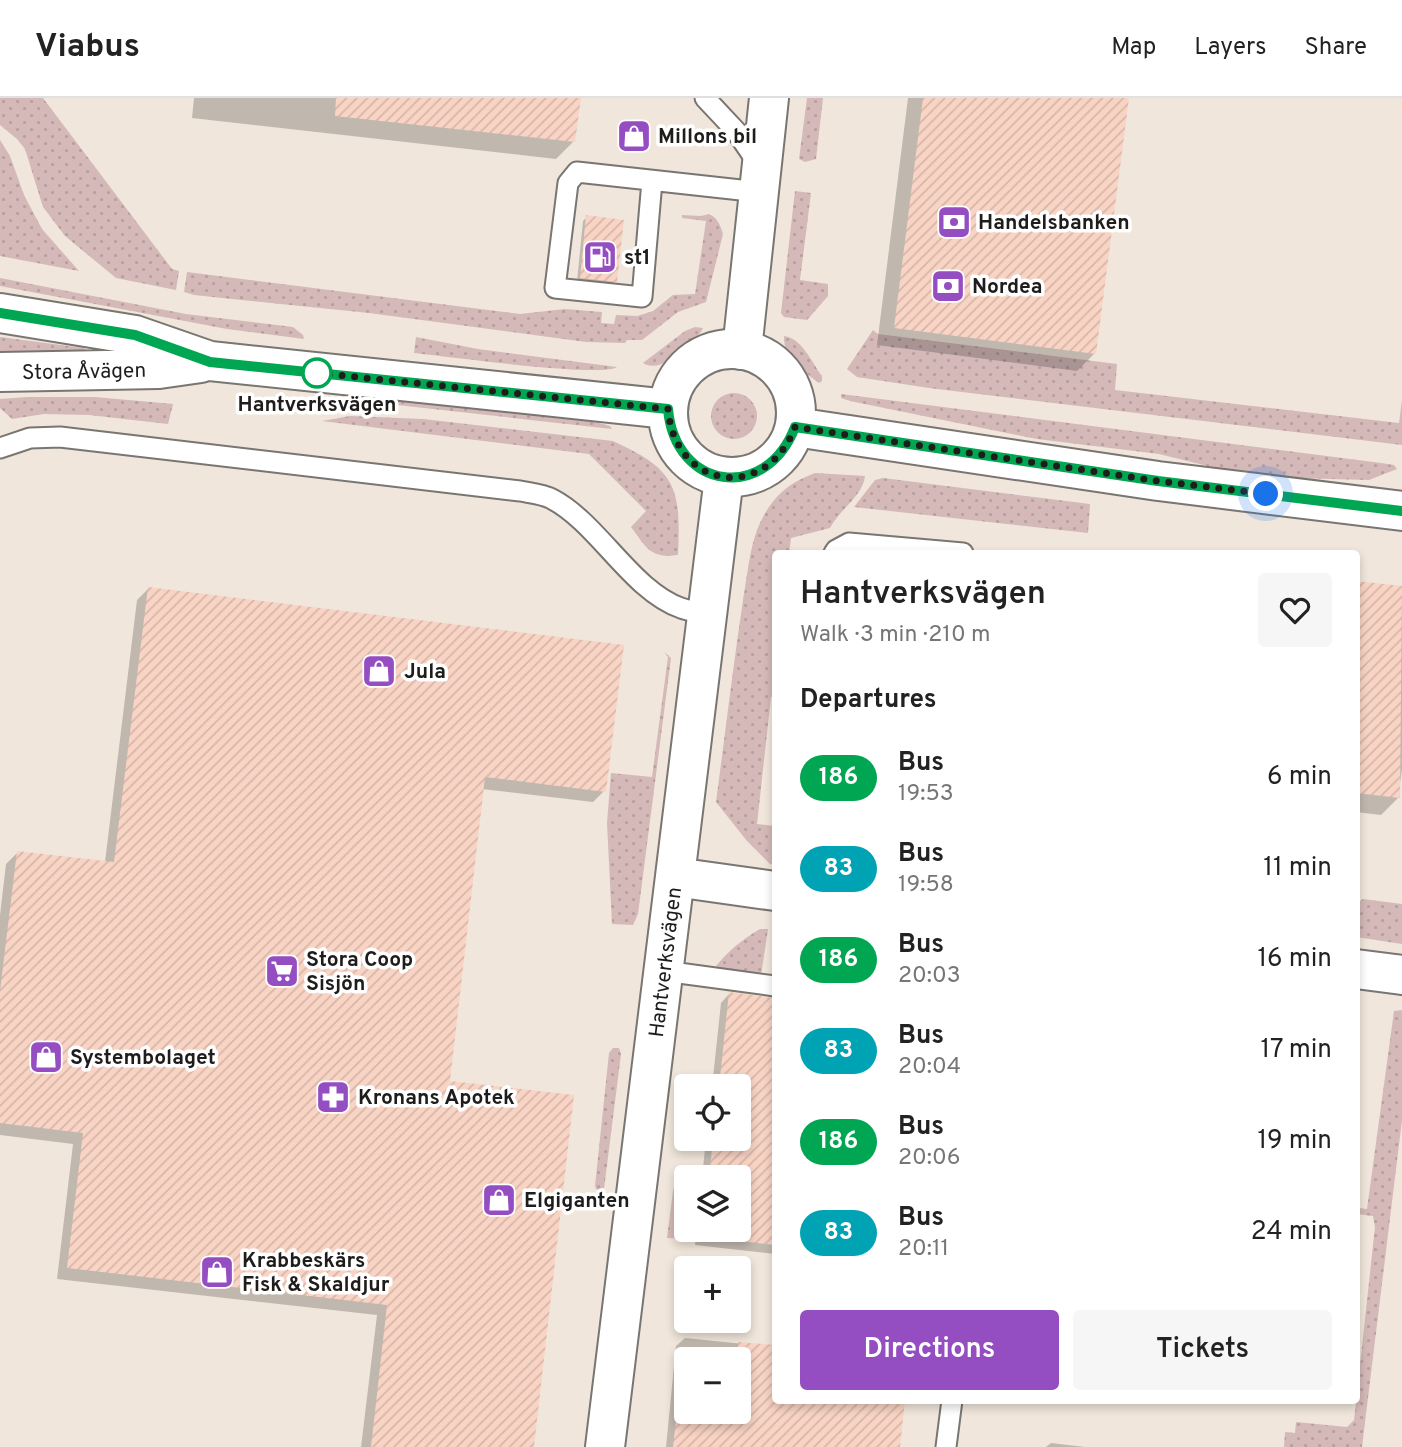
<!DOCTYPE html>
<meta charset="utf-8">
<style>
body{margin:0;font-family:Overpass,sans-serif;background:#f6f6f6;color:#222;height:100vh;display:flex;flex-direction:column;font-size:26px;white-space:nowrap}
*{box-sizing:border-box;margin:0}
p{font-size:23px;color:#767676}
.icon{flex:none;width:38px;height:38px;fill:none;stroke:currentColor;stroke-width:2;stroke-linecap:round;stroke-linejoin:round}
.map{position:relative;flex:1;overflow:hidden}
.sheet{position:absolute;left:772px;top:452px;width:588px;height:854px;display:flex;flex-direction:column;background:#fff;border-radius:7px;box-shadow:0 4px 10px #0003}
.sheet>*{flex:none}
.badge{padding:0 14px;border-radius:23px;font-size:24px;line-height:46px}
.controls{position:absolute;left:674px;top:976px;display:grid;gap:14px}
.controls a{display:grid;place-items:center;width:77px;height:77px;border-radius:7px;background:#fff;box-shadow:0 4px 10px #0003;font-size:35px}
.you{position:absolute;width:35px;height:35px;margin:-18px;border:5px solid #fff;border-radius:50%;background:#1a73e8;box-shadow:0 0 0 10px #1a73e833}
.map>.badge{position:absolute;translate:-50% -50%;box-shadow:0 0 0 4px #fff}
h2{padding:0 28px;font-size:26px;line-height:63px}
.round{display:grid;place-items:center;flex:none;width:74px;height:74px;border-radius:7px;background:#f6f6f6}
.overview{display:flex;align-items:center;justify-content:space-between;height:119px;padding:0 28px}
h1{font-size:33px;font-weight:600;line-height:52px}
.primary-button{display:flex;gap:14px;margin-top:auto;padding:14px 28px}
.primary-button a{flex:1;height:80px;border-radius:7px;background:#954ec1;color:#fff;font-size:28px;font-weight:600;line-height:80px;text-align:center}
.primary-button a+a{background:#f6f6f6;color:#222}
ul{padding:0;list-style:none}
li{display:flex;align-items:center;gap:21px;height:91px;padding:0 28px}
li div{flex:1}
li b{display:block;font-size:26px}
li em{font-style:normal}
li .badge{min-width:77px;font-weight:700;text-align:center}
header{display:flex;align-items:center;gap:42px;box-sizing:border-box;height:98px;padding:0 35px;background:#fff;border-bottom:2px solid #e0e0e0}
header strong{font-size:33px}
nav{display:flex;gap:38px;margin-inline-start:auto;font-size:24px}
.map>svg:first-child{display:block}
.built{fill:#f0e6db;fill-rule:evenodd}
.grass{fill:url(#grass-dots)}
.shadow{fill:#0003;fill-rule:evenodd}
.building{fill:url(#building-hatch)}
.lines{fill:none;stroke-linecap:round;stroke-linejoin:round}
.service-casing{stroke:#797571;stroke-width:23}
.minor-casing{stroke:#797571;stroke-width:42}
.tertiary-casing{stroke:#797571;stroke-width:42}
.service{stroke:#fff;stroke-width:19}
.minor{stroke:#fff;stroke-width:38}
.tertiary{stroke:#fff;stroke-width:38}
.line-casing{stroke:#fff;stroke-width:16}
.line{stroke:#00a651;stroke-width:10}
.walk{stroke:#1e1d1b;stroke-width:7;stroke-dasharray:0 12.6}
.stop-dot{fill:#fff;stroke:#00a651;stroke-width:3.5}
.labels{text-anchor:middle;stroke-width:7;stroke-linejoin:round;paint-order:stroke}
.poi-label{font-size:21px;font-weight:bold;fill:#1e1d1b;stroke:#fff;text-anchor:start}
.street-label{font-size:21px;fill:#1e1d1b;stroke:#fff}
.stop-label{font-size:21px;font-weight:bold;fill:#1e1d1b;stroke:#fff}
</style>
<header>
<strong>Viabus</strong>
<nav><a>Map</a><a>Layers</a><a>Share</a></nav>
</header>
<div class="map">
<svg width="1402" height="1349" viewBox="0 0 1402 1349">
<defs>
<pattern id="grass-dots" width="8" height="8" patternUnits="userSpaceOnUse" patternTransform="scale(1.75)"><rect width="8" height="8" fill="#d4b9b8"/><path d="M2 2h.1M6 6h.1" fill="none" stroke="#b69f9e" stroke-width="1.8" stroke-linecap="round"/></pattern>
<pattern id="building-hatch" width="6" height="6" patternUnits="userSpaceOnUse" patternTransform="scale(1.75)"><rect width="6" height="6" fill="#f9d4c4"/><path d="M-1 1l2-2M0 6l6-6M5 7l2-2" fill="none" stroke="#d5b6a8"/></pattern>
</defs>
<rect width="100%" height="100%" fill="#f5f1ec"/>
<path class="built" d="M 0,0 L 1402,0 L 1402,1349 L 0,1349 ZM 775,455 L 1356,455 L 1356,1302 L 775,1302 ZM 686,989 L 738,989 L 738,1041 L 686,1041 ZM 686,1080 L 738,1080 L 738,1132 L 686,1132 ZM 686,1171 L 738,1171 L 738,1223 L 686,1223 ZM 686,1262 L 738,1262 L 738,1314 L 686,1314 Z"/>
<path class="grass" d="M 0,0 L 43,0 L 172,171 L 179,173 L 176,192 L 116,180 L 65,138 L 43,109 L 25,51 L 17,41 L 0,27 Z
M 807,0 L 823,0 L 816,61 L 805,64 L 799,61 Z
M 0,42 L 10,58 L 24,97 L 42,131 L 79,173 L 0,158 Z
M 795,93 L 811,95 L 800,182 L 828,186 L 828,198 L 807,222 L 784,219 L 781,215 Z
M 709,116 C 718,120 720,127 723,136 L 706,204 L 678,214 L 642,242 L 627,242 L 625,245 L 586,244 L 369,215 L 194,197 L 184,194 L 187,174 L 520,216 L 565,211 L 602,214 L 601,225 L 614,226 L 616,217 L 637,218 L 653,213 L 673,197 L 695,196 L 706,123 L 682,120 L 682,117 L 701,118 Z
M 0,180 L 186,216 L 293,229 L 303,237 L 304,241 L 227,231 L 0,188 Z
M 695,229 L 703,230 C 695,246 661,277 643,265 L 685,233 Z
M 873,232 L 878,236 L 1117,266 L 1115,292 L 1399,325 L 1402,302 L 1402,347 L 929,290 L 857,279 L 847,271 Z
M 784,238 C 802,240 812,265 822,278 L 822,283 L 819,285 C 803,273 783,260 784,238 Z
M 0,239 L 84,250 L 87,253 L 0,263 Z
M 416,239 L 478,251 L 617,269 C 601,280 445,258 414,255 Z
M711 318a23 23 0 1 1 46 0a23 23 0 1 1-46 0Z
M 841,296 L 1381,365 L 1394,367 L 1397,371 L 1369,382 L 1293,380 L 1228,373 L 1159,356 L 1037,341 L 850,303 L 841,300 Z
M 27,299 L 95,299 L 173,306 L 168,326 L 89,317 L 44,316 L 12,321 L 0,310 L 0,301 Z
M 381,300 L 584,321 L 610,328 L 612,331 L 379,305 Z
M 350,318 L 423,321 L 613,343 C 677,372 681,390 678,457 C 650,461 646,449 631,429 L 646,413 L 589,356 L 322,323 Z
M 815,375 L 865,378 C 863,398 839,412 830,430 L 791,440 L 789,455 L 775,455 L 775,599 L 771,599 L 757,726 L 775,728 L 775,767 L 770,766 L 747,743 L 716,704 C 725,637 733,569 743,502 C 748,475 750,442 763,419 C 775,396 791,384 815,375 Z
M 883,380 L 1090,406 L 1088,435 L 854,409 L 875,382 Z
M 664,554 L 671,560 L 638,816 L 633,827 L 612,826 L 607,725 L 611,675 L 652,679 L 668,559 Z
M 1363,801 L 1402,806 L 1402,846 L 1356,839 L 1356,806 Z
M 760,831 L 768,831 L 761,878 L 717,873 L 716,868 C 729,852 743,841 760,831 Z
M 1402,912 L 1402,1022 L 1362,1349 L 1284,1349 L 1285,1334 L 1295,1335 L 1296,1324 L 1347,1329 L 1354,1322 L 1375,1129 L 1373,1118 L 1356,1116 L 1356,1110 L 1367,1111 L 1394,913 Z
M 613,950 L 619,950 L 621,956 L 604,1091 L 602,1094 L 596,1091 L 595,1088 L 609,955 Z
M 679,1070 L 695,1071 L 694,1080 L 686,1080 L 688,1141 L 667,1140 L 673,1093 Z"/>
<path class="shadow" d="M 194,0 L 579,0 L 573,44 L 556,61 L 192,20 Z
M 908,0 L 1127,0 L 1094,256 L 1077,273 L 877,247 Z
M 587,119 L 615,183 L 611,187 L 577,184 L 583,123 Z
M 1356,485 L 1402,490 L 1402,671 L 1398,700 L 1381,717 L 1356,714 Z
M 148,491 L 604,693 L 593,704 L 482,691 L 448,985 L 532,1349 L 361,1349 L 377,1217 L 57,1181 L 73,1046 L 0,1037 L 0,817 L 6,766 L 17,755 L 105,764 L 137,502 Z
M 729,896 L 775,902 L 775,1156 L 695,1147 L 697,1132 L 738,1132 L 738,1080 L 702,1080 L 706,1041 L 738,1041 L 738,989 L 712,989 L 721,905 Z
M 685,1240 L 775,1249 L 775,1302 L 881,1302 L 898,1349 L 666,1349 L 676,1248 ZM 686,1262 L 738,1262 L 738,1314 L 686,1314 Z
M 1051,1345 L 1085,1349 L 1046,1349 Z"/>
<path class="building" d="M 336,0 L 581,0 L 575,44 L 335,18 Z
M 923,0 L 1129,0 L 1096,256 L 894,230 Z
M 586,117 L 624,122 L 617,184 L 580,180 Z
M 1356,483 L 1402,488 L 1400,700 L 1356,695 Z
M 148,489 L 624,547 L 606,694 L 485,679 L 450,983 L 574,997 L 534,1349 L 371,1349 L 387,1207 L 67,1170 L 83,1035 L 0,1025 L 0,893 L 17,753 L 114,764 Z
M 729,894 L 775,900 L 775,1147 L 738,1143 L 738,1080 L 709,1080 L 713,1041 L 738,1041 L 738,989 L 719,989 Z
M 738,1244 L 775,1247 L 775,1302 L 905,1302 L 900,1349 L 673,1349 L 677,1314 L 738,1314 Z"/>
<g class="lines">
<g class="service-casing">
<path id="service" d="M 705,0 L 736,33 L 759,67
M 652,83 L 642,199 L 555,190 L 568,85 L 577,74 L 759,94
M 0,350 L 30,340 L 60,339 L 520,393 C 530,395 543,396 552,401 C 598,425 632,493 681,510 C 689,513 699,514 707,516
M 834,455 L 836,452 L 849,445 L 963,455
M 664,873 L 775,888
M 946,1349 L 952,1302"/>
</g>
<g class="minor-casing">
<path id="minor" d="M 742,252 L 769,0
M 675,779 L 775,793
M 1356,871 L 1402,877
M 605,1349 L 724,379"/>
</g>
<g class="tertiary-casing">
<path id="tertiary" d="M 0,215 L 135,237 L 210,263 L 668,311
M668 315a64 64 0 1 1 128 0a64 64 0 1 1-128 0Z
M 0,274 L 159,271 L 201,265
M 795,329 L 1158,383 L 1402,413"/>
</g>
<use href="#service" class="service"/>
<use href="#minor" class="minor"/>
<use href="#tertiary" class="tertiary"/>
</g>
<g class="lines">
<g class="line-casing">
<path id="line" d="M 0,215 L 135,237 L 210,264 L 668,311 C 675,392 766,405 795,329 L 1158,383 L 1402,413"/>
</g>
<use href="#line" class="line"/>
<path class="walk" d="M 317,275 L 668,311 C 675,392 766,405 795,329 L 1158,383 L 1266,396"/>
</g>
<defs>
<g id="shop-square" transform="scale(1.75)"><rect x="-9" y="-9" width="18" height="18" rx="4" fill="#954ec1" stroke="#fff"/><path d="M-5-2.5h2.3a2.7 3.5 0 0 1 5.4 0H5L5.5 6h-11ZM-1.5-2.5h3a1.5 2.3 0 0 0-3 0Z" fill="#fff"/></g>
<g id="bank-square" transform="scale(1.75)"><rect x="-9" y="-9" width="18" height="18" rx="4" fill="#954ec1" stroke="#fff"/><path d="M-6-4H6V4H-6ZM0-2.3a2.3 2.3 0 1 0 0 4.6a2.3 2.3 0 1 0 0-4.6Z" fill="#fff"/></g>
<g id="fuel-square" transform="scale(1.75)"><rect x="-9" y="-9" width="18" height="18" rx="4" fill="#954ec1" stroke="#fff"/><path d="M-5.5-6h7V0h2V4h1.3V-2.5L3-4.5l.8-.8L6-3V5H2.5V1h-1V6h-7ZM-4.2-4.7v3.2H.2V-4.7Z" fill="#fff"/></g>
<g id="supermarket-square" transform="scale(1.75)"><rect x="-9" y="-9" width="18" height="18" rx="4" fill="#954ec1" stroke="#fff"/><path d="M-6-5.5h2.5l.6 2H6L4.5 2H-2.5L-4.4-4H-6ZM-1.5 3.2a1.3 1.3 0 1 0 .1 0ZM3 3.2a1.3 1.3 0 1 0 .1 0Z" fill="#fff"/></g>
<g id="pharmacy-square" transform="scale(1.75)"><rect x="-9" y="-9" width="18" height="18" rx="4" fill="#954ec1" stroke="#fff"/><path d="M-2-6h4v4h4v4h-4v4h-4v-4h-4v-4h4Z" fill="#fff"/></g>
</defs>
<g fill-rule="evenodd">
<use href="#shop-square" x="634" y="38"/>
<use href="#bank-square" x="954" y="124"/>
<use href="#fuel-square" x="600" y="159"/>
<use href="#bank-square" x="948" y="188"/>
<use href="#shop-square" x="379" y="573"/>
<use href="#supermarket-square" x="282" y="873"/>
<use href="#shop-square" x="46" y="959"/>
<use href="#pharmacy-square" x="333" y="999"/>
<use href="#shop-square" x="499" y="1102"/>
<use href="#shop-square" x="217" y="1174"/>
</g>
<circle class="stop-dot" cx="317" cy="275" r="14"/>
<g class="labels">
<g class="poi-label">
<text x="658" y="45">Millons bil</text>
<text x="978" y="131">Handelsbanken</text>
<text x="624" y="166">st1</text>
<text x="972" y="195">Nordea</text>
<text x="404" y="580">Jula</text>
<text x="306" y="868">Stora Coop<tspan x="306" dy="24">Sisjön</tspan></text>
<text x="70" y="966">Systembolaget</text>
<text x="358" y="1006">Kronans Apotek</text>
<text x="524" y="1109">Elgiganten</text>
<text x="242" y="1169">Krabbeskärs<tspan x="242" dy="24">Fisk &amp; Skaldjur</tspan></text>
</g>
<g class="street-label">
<text transform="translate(84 273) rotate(-1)" y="7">Stora Åvägen</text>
<text transform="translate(665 864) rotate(-83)" y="7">Hantverksvägen</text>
</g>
<g class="stop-label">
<text x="317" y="313">Hantverksvägen</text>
</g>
</g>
</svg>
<div class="controls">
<a><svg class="icon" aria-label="locate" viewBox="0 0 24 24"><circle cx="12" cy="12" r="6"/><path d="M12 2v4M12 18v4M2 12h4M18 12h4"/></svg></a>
<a><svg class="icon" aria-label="layers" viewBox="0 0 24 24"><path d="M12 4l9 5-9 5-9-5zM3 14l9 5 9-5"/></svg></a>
<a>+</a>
<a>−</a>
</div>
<div class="you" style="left:1266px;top:396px"></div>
<section class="sheet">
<div class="overview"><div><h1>Hantverksvägen</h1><p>Walk · 3 min · 210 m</p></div><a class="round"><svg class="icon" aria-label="heart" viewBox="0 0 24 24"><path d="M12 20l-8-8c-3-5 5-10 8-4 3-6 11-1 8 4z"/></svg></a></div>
<h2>Departures</h2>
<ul>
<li><span class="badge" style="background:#00a651;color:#fff">186</span><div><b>Bus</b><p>19:53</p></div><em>6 min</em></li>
<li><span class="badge" style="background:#00a3b4;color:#fff">83</span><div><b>Bus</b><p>19:58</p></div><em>11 min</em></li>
<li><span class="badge" style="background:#00a651;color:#fff">186</span><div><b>Bus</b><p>20:03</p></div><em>16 min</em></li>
<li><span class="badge" style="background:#00a3b4;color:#fff">83</span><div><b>Bus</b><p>20:04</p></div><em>17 min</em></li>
<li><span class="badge" style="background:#00a651;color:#fff">186</span><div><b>Bus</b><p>20:06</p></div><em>19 min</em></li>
<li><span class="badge" style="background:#00a3b4;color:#fff">83</span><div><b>Bus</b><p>20:11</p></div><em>24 min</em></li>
</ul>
<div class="primary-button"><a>Directions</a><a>Tickets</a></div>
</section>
</div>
